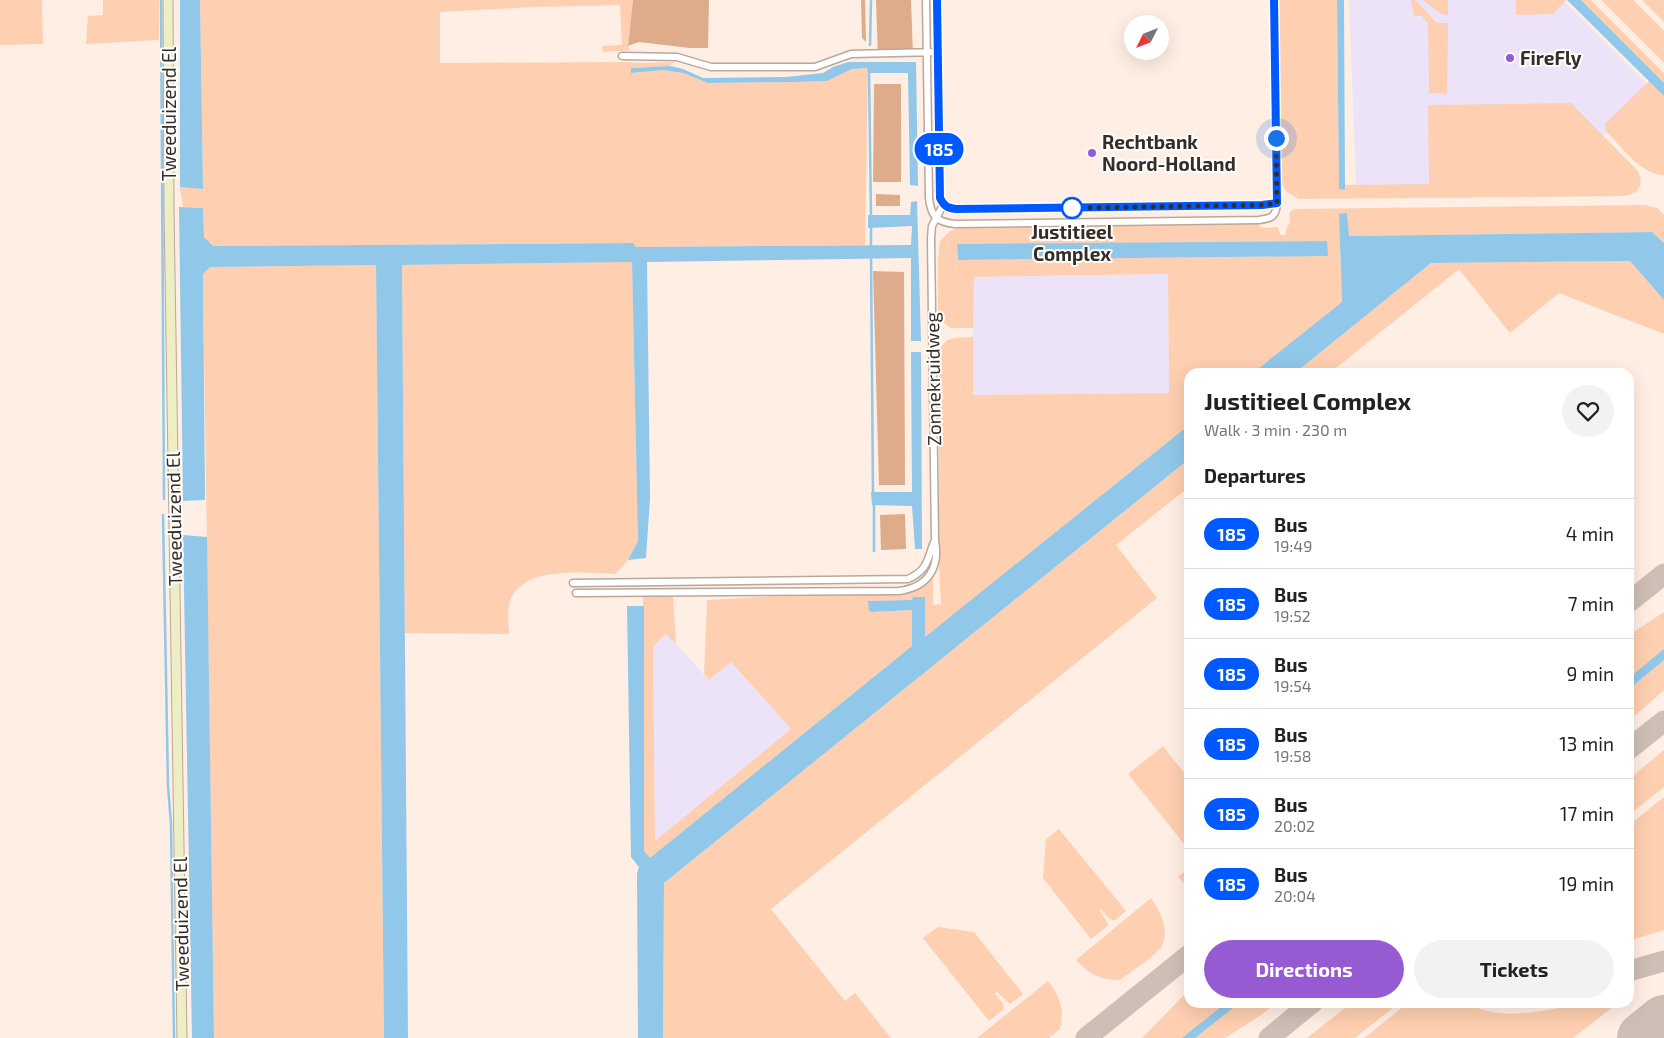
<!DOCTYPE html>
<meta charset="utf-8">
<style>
body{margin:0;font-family:"Exo 2",sans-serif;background:#f2f2f2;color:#222;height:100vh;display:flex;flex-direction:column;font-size:19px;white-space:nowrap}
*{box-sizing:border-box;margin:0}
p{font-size:16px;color:#767676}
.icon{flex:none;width:28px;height:28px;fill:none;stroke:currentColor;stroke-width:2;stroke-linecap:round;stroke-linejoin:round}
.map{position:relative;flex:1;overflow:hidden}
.panel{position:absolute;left:1184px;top:368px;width:450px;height:640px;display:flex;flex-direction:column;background:#fff;border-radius:15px;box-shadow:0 5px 20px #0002}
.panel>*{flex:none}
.badge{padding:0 10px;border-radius:16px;font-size:18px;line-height:32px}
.needle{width:32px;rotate:228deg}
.controls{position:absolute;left:1124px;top:15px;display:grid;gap:10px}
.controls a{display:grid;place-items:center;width:45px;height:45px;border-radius:50%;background:#fff;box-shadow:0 5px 20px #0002;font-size:25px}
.you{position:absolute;width:25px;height:25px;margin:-12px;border:4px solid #fff;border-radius:50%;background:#1a73e8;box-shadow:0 0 0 8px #1a73e833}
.map>.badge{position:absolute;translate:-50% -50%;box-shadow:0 0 0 2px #fff}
h2{padding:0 20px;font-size:19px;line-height:45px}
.round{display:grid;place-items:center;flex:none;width:52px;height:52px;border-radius:26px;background:#f2f2f2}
.headline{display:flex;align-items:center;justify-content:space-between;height:85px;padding:0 20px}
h1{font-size:24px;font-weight:700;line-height:38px}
.action{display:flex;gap:10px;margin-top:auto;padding:10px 20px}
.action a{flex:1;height:58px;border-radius:30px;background:#965ad2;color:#fff;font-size:20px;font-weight:700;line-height:58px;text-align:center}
.action a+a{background:#f2f2f2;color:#222}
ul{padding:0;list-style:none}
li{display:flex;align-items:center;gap:15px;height:70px;padding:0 20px;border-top:1px solid #e0e0e0}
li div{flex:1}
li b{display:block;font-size:19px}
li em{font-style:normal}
li .badge{min-width:55px;font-weight:700;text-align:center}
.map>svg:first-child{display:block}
.industrial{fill:#ece3f9}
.green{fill:#fecfb0;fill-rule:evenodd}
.forest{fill:#deac8b}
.water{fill:#91c7e9}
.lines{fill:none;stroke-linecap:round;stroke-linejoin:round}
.stream{stroke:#91c7e9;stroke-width:2.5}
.taxiway{stroke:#cebfb6;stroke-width:21}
.runway{stroke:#cebfb6;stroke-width:52}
.street-casing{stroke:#bba79b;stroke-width:9}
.secondary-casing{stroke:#bba79b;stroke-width:11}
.street{stroke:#fff;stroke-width:6}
.secondary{stroke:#eeeec5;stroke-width:9}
.line-casing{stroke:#fff;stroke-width:11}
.line{stroke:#0059ff;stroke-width:8}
.walk{stroke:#352d28;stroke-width:5;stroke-dasharray:0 9}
.poi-dot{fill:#965ad2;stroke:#fff;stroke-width:2}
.stop-dot{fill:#fff;stroke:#0059ff;stroke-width:2.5}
.labels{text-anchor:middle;stroke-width:4;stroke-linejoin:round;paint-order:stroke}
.poi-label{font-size:19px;font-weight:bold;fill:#352d28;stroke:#fff;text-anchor:start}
.street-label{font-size:19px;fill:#352d28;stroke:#fff}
.stop-label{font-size:19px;font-weight:bold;fill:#352d28;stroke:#fff}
</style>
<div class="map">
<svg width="1664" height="1038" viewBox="0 0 1664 1038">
<rect width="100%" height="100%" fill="#ffeee3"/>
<path class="industrial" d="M 1349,0 L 1563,0 L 1650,87 L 1585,156 L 1460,184 L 1356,186 Z
M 1168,274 L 1169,393 L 973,395 L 973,277 Z
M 667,634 L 709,680 L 731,662 L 791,729 L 655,841 L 653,647 Z"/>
<path class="green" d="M 0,0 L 42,0 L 43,44 L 0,45 Z
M 103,0 L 159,0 L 159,40 L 86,44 L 88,16 L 103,15 Z
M 200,0 L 633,0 L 628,46 L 630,50 L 603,52 L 602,46 L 622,45 L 620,5 L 536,7 L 440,12 L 440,63 L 623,62 L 646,63 L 674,62 L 670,66 L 631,68 L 631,73 L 664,70 L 683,73 L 708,83 L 794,82 L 826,81 L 852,69 L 868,68 L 865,245 L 636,247 L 633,243 L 213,246 L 204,237 L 203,208 L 183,207 L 180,187 L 203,189 Z
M 1278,0 L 1337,0 L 1339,189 L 1345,190 L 1345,185 L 1429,184 L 1428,105 L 1571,103 L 1638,171 C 1645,186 1638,195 1621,196 L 1298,199 L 1286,191 L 1281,182 Z
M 1411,0 L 1415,0 L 1437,23 L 1448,23 L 1447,94 L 1429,93 L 1428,23 L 1422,16 L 1414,16 Z
M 1423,0 L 1448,0 L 1448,15 L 1441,14 Z
M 1516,0 L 1566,0 L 1553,14 L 1516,15 Z
M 1581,0 L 1591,0 L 1664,73 L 1664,83 Z
M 1601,0 L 1633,0 L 1664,31 L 1664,63 Z
M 1642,0 L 1664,0 L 1664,22 Z
M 1649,81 L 1664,96 L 1664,175 C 1641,175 1621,146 1605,130 L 1605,124 Z
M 1645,205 L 1657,208 L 1664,215 L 1664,243 L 1652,232 L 1348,236 L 1347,213 L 1340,256 L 1342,302 L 1254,372 L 1189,372 L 1189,425 L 924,638 L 912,600 L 868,601 L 873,612 L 912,610 L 912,646 L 642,865 L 643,597 L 673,596 L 676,644 L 666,634 L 653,647 L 655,841 L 791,729 L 731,662 L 709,680 L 704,674 L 707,600 L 793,595 L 906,594 L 924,585 L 933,575 L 933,605 L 941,604 L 939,564 L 939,352 C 945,335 957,338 973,337 L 973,395 L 1169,393 L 1168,274 L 974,277 L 973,328 L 951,328 L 943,322 L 938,313 L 938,261 L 940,241 L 950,231 L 960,227 L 1255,223 L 1263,228 L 1278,227 L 1280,235 L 1285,235 L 1287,227 L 1290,223 L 1289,213 L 1294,209 ZM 1327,241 L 1327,256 L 958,260 L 957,245 Z
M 1630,261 L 1664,300 L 1664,334 L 1559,293 L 1510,333 L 1459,269 L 1331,372 L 1296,372 L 1431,263 Z
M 622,262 L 632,262 L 638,541 L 628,560 L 616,574 C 585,573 516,564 509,606 C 507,615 509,625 509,634 L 405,633 L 402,265 Z
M 376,265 L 384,1038 L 214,1038 L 203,274 L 210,267 Z
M 1189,459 L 1189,487 L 1116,545 L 1157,598 L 771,909 L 845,1001 L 855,993 L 891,1038 L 663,1038 L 664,883 Z
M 1664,612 L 1664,690 L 1629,721 L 1629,635 Z
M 1163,746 L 1189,779 L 1189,850 L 1128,774 Z
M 1664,750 L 1664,787 L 1629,815 L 1629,779 Z
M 1664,797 L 1664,930 L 1629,941 L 1629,825 Z
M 1059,829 L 1126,911 L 1114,921 L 1109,918 L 1101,909 L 1099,910 L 1106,920 L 1108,926 L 1091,939 L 1043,878 L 1046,839 Z
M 1189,868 L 1189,888 L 1178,877 Z
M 1151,898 C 1160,912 1170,929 1162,946 C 1159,953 1128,974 1120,980 C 1098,979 1091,975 1076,960 Z
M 938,927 L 974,932 L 1023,994 L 1010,1004 L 997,992 L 995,994 L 1003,1004 L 1004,1009 L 989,1021 L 923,938 Z
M 1048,981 C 1061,998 1064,1008 1060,1029 L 1049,1038 L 977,1038 Z
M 1189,990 L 1189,1002 L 1277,1003 L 1255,1019 L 1225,1038 L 1142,1038 Z
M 1351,1003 L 1399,1003 L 1355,1038 L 1307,1038 Z
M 1408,1003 L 1469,1003 C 1504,1025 1553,1007 1590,1003 C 1599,1002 1609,1002 1618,1003 L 1573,1038 L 1364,1038 Z"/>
<path class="forest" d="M 633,0 L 709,0 L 708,48 L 690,48 L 639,42 L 628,46 Z
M 861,0 L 865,0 L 866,42 L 862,38 Z
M 876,0 L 911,0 L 913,56 L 878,57 Z
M 874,84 L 901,84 L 901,182 L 873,182 Z
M 876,194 L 900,195 L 900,206 L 876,206 Z
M 873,271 L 904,272 L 905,485 L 879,485 Z
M 905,514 L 906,549 L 881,550 L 880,515 Z"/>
<path class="water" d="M 180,0 L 200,0 L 203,189 L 180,187 Z
M 1337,0 L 1344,0 L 1345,190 L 1339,189 Z
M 1567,0 L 1581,0 L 1664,83 L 1664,96 Z
M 848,62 L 916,62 L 918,186 L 910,185 L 908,73 L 868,73 L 867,68 L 852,69 L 827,81 L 794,82 L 708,83 L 683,73 L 664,70 L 631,73 L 631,68 L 670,66 L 683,69 L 703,78 L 786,77 L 823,73 L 833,67 Z
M 917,201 L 921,341 L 911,341 L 911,258 L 647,262 L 650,498 L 646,558 L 628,560 L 638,541 L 632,262 L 402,265 L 408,1038 L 384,1038 L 376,265 L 210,267 L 203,274 L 205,500 L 183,501 L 179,207 L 203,208 L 204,237 L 213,246 L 633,243 L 636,247 L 911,245 L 912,226 L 868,228 L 868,215 L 910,215 L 911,202 Z
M 1347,213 L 1349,236 L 1652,232 L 1664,243 L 1664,300 L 1630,261 L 1431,263 L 1296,372 L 1254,372 L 1342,302 L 1339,214 Z
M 1327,241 L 1328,256 L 958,260 L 957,244 Z
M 911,352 L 921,352 L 922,549 L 915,549 L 912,506 L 872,505 L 871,492 L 912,492 Z
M 1189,425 L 1189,459 L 664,883 L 663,1038 L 638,1038 L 637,874 L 639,867 L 631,857 L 627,606 L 644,606 L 644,851 L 650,858 L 912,646 L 912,610 L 873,612 L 869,611 L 868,601 L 912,600 L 913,597 L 925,597 L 925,637 Z
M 183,535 L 207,537 L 214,1038 L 192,1038 Z
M 1664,649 L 1664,660 L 1629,689 L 1629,678 Z
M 1226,1003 L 1239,1003 L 1195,1038 L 1182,1038 Z"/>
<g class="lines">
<path class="stream" d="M 161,0 L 164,499
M 870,45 L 871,0
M 869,70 L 871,217
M 871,225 L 871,247
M 871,255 L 873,495
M 874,503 L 874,551
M 163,515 L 168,786 L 171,824 L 174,1038"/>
<path class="taxiway" d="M 1629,602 L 1664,574
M 1629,749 L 1664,721
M 1629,971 L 1664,961
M 1086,1038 L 1189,955
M 1269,1038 L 1313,1002"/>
<path class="runway" d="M 1643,1038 L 1664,1021"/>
<g class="street-casing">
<path id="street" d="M 926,0 L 929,198 C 931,216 936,222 955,224 L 1259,220 C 1272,218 1276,217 1277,203 L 1274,0
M 937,0 L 939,191 L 940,198 L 943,205
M 622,56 L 677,57 L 711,67 L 815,67 L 851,54 L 938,52
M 943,205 L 948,208 L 956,209 L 1262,205 L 1277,203
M 573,583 L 908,579 C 928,570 927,560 934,542
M 576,593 L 899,591 C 928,587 940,568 935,541 L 931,238 L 932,226 L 943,205"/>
</g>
<g class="secondary-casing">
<path id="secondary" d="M 168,0 L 169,209 L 182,1038"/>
</g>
<use href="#street" class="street"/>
<use href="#secondary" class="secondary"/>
</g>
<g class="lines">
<g class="line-casing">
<path id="line" d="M 937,0 L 940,198 C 944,206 947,208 956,209 L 1262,205 L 1277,203 L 1274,0"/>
</g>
<use href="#line" class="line"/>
<path class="walk" d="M 1072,208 L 1262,205 L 1277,203 L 1276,138"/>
</g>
<g class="poi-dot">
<circle cx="1510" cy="58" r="5"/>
<circle cx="1092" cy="153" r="5"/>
</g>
<circle class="stop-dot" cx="1072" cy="208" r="10"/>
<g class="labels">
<g class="poi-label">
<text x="1520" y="65">FireFly</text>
<text x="1102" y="149">Rechtbank<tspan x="1102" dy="22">Noord-Holland</tspan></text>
</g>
<g class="street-label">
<text transform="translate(169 114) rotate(-90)" y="7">Tweeduizend El</text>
<text transform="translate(933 379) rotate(-91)" y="7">Zonnekruidweg</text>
<text transform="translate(174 519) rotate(-91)" y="7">Tweeduizend El</text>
<text transform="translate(181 924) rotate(-91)" y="7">Tweeduizend El</text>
</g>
<g class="stop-label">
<text x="1072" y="239">Justitieel<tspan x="1072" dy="22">Complex</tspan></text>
</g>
</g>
</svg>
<div class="controls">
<a><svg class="needle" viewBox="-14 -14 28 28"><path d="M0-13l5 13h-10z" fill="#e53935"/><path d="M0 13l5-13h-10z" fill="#767676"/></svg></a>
</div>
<div class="you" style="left:1276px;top:138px"></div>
<b class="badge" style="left:939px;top:149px;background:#0059ff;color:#fff">185</b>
<section class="panel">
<div class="headline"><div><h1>Justitieel Complex</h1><p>Walk · 3 min · 230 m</p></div><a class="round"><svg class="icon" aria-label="heart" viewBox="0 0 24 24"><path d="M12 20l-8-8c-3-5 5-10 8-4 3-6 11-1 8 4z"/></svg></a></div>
<h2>Departures</h2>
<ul>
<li><span class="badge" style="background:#0059ff;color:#fff">185</span><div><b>Bus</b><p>19:49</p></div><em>4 min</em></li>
<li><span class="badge" style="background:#0059ff;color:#fff">185</span><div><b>Bus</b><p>19:52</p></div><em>7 min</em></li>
<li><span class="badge" style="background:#0059ff;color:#fff">185</span><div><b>Bus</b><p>19:54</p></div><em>9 min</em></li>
<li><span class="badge" style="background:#0059ff;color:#fff">185</span><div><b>Bus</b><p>19:58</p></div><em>13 min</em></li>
<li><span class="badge" style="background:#0059ff;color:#fff">185</span><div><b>Bus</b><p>20:02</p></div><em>17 min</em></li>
<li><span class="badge" style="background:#0059ff;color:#fff">185</span><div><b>Bus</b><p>20:04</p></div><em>19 min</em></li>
</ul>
<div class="action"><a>Directions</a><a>Tickets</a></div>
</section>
</div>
